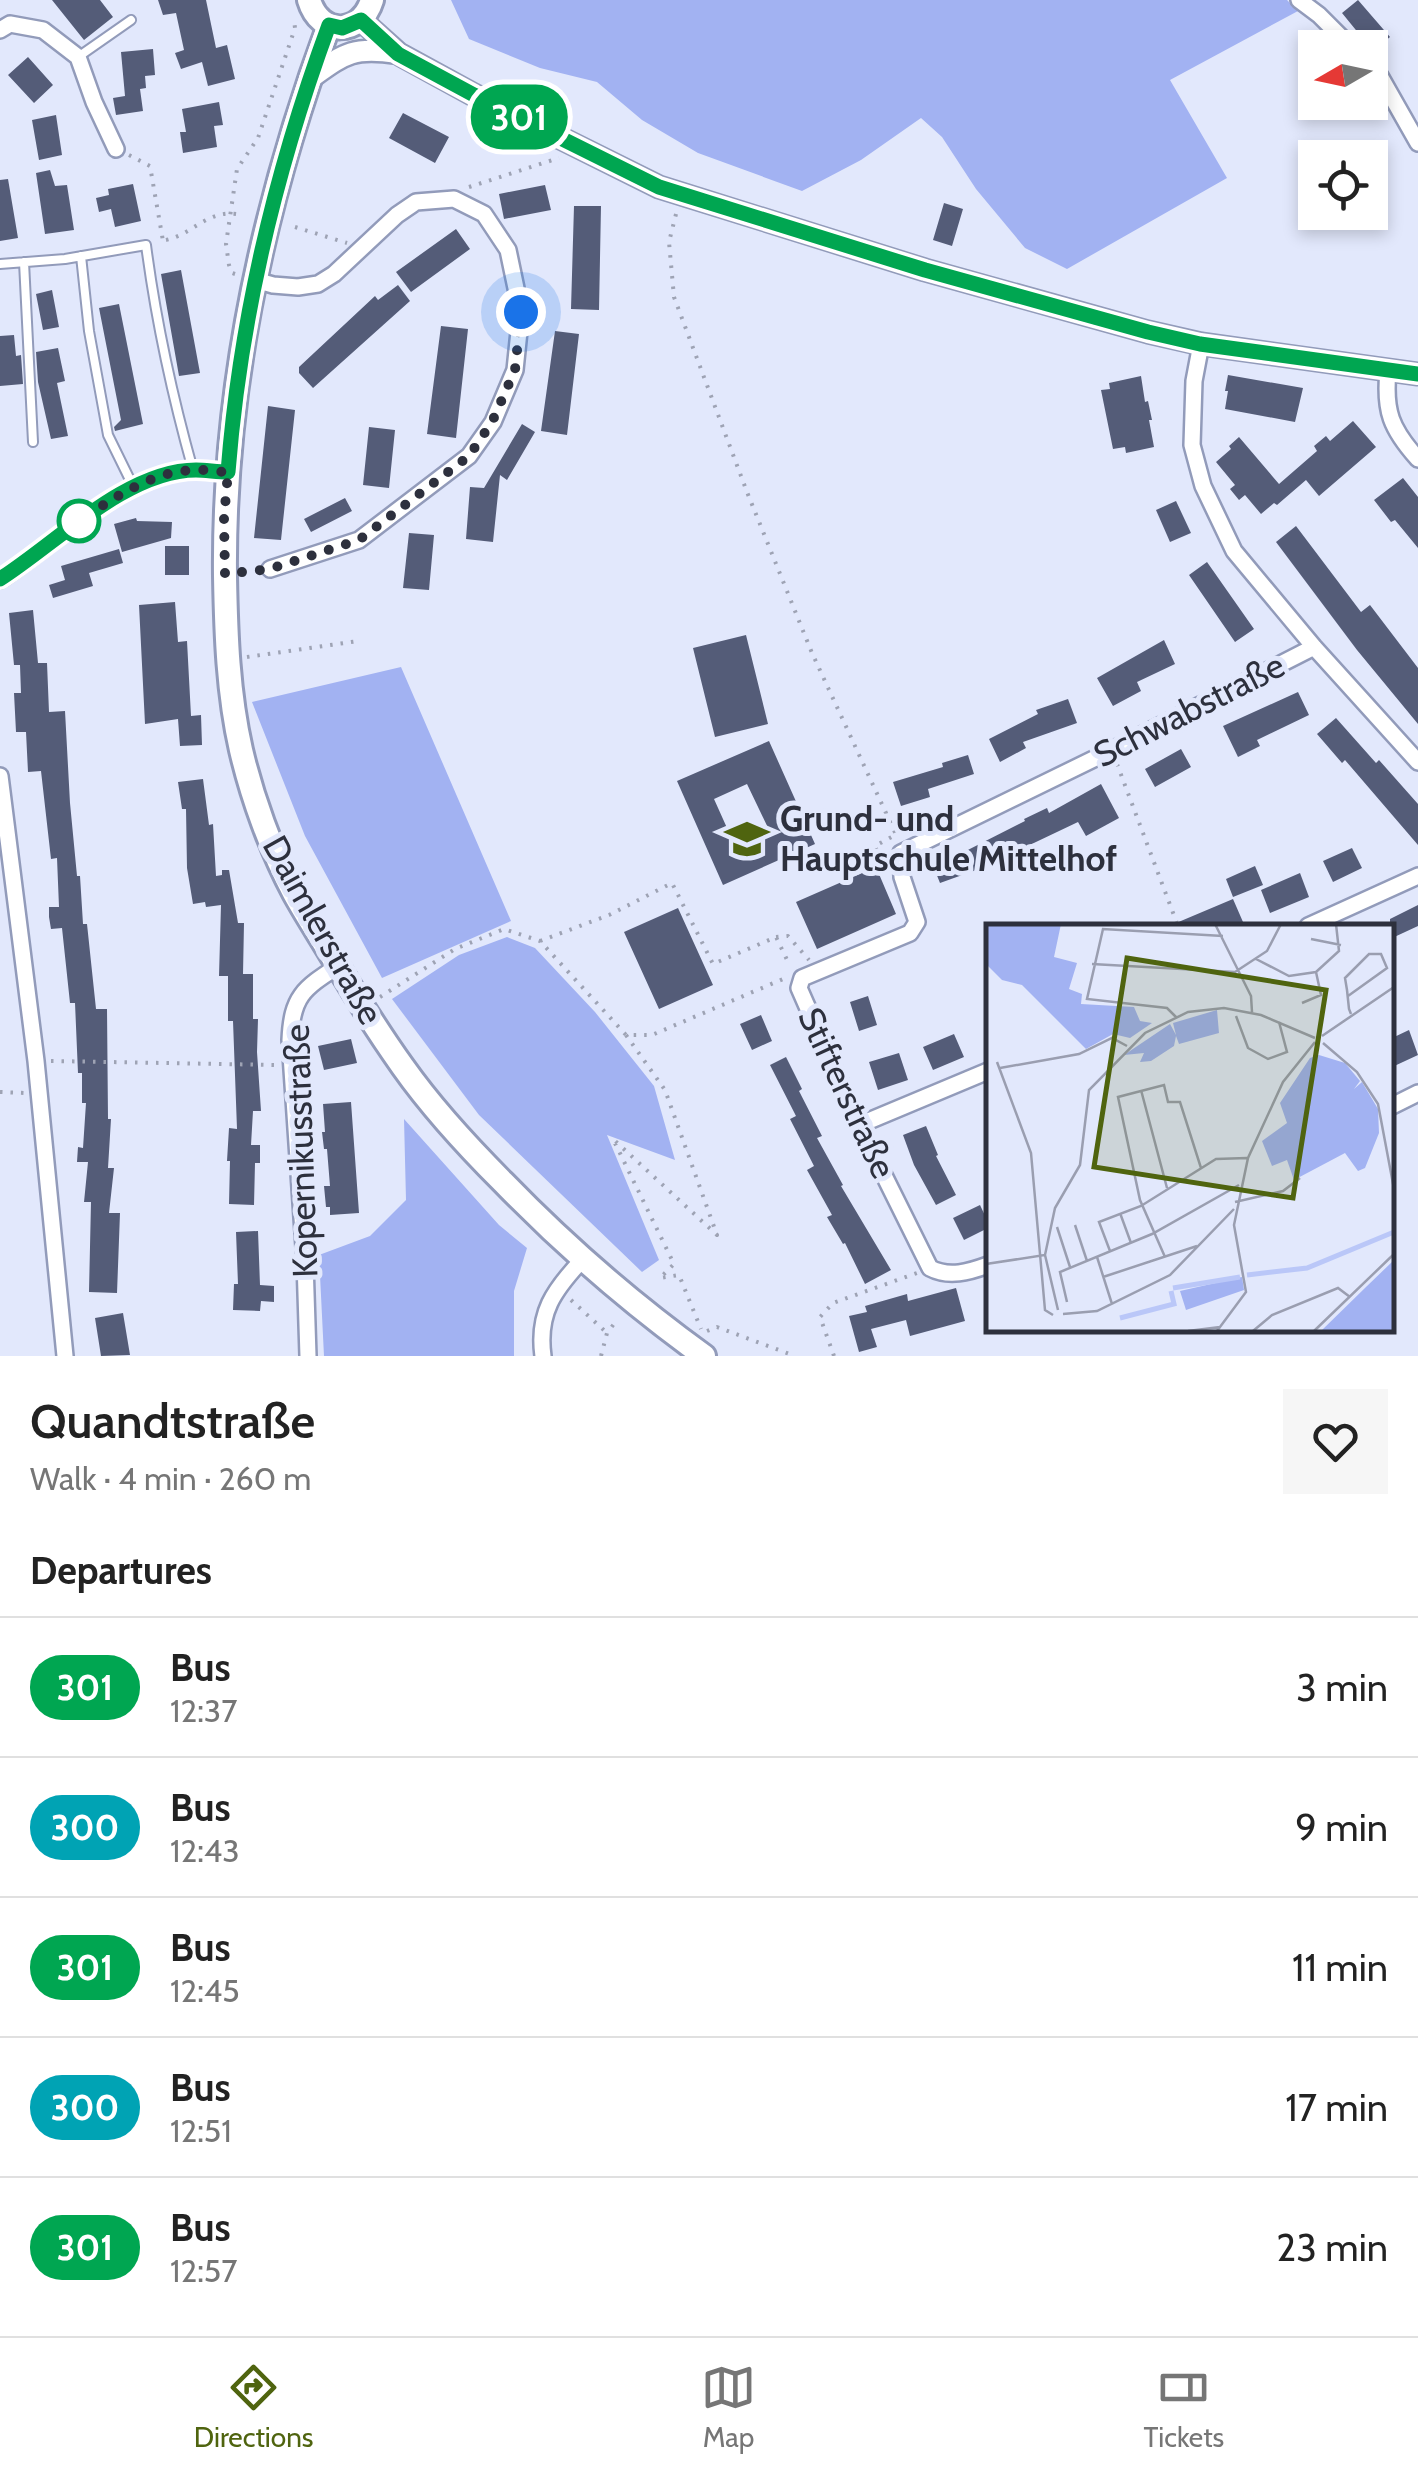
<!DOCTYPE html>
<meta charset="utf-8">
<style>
body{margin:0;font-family:Cabin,sans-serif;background:#f6f6f6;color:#222;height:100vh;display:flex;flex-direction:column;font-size:38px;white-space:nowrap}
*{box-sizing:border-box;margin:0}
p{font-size:32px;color:#767676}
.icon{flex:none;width:55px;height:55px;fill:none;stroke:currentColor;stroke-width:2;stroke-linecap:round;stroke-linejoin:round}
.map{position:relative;height:1356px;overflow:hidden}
.drawer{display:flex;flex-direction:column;background:#fff;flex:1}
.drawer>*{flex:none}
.badge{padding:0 20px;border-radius:32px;font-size:35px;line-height:65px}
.needle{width:65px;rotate:261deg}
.fabs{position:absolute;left:1298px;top:30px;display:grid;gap:20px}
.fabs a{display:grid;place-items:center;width:90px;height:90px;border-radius:0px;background:#fff;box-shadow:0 5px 15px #0003;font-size:50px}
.you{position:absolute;width:50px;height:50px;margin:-25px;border:8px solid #fff;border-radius:50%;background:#1a73e8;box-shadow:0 0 0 15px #1a73e833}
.map>.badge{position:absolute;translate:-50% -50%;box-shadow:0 0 0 5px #fff}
h2{padding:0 30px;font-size:38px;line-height:90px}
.round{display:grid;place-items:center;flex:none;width:105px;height:105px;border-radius:0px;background:#f6f6f6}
.overview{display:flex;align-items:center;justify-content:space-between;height:170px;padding:0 30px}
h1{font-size:48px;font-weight:600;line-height:75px}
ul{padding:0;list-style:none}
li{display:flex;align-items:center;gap:30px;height:140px;padding:0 30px;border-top:2px solid #e0e0e0}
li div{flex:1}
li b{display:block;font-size:38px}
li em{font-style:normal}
li .badge{min-width:110px;font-weight:700;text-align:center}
.tab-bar{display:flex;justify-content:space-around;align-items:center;height:140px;border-top:2px solid #e0e0e0;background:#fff;font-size:28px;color:#767676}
.tab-bar a{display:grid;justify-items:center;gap:5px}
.tab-bar .active{color:#4f640f}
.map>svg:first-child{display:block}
.green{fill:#a2b2f2}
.building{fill:#545c78;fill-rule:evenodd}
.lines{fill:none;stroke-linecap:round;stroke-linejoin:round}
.service-casing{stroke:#929bba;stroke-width:12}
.minor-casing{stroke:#929bba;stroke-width:20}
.tertiary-casing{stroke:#929bba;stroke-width:25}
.secondary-casing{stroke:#929bba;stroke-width:28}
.path{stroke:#9ea3b4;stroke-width:4;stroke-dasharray:2.5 8;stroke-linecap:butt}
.service{stroke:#fff;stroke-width:8}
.minor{stroke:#fff;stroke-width:15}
.tertiary{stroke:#fff;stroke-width:20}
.secondary{stroke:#fff;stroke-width:22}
.line-casing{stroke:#fff;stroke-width:22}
.line{stroke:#00a651;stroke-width:15}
.walk{stroke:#2d303d;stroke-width:10;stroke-dasharray:0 18}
.stop-dot{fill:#fff;stroke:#00a651;stroke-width:5}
.labels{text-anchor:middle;stroke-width:10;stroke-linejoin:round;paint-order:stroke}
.street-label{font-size:35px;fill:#2d303d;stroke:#e2e8fc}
.poi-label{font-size:35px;font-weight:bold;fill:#2d303d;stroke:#e2e8fc;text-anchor:start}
.inset-river{fill:none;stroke:#bac7f8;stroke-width:5}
.inset-road{fill:none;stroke:#9a9eb0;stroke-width:2.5}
.view{fill:#4f640f;fill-opacity:0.15;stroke:#4f640f;stroke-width:5}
.inset-edge{fill:none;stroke:#2d303d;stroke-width:5}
</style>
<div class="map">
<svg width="1418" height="1356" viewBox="0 0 1418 1356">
<rect width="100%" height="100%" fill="#e2e8fc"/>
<path class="green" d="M 451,0 L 1287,0 L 1298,11 L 1170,80 L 1227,178 L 1067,269 L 1025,248 L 976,189 L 942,137 L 921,118 L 861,160 L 802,191 L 698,153 L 642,120 L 597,82 L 540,68 L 469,39 Z
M 401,667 L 511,921 L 382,978 L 305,836 L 252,702 Z
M 507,937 L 535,948 L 595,1012 L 654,1086 L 675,1160 L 607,1135 L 659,1260 L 642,1272 L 479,1115 L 392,999 L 459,955 Z
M 404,1119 L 499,1225 L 527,1248 L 514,1291 L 514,1356 L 324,1356 L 319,1255 L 370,1236 L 406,1200 Z"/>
<path class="building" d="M 52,0 L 100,0 L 113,17 L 84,40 Z
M 158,0 L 206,0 L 216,48 L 227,45 L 235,79 L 208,86 L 202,62 L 181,69 L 175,53 L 184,50 L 176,13 L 163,15 Z
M 1358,0 L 1390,37 L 1373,51 L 1342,13 Z
M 153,49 L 155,75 L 145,76 L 146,88 L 140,89 L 143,111 L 116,115 L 113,98 L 125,96 L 121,52 Z
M 28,57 L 53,85 L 34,103 L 8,75 Z
M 219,102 L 223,125 L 214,126 L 217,147 L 183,153 L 180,132 L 186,132 L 182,109 Z
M 403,113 L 449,137 L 435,163 L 389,138 Z
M 56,115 L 62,155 L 39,160 L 32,120 Z
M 50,170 L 55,186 L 67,185 L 74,230 L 45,234 L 36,173 Z
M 8,179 L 18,238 L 0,241 L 0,180 Z
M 133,184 L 141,221 L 115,227 L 111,209 L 99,212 L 96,198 L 109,195 L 108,189 Z
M 545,185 L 551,210 L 504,219 L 499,194 Z
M 944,203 L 963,209 L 952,246 L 933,240 Z
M 574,206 L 601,206 L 599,310 L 571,309 Z
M 456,229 L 470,249 L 411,292 L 396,272 Z
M 181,270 L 200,373 L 179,376 L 161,274 Z
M 398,285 L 410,301 L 313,388 L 299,373 L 299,367 L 375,296 L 378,300 Z
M 52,290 L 59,327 L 43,330 L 36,294 Z
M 119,304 L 143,424 L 115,431 L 114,427 L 121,420 L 99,308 Z
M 441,326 L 468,329 L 456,438 L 427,434 Z
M 555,331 L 579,334 L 567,435 L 541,431 Z
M 14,335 L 16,356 L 21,355 L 23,384 L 0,386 L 0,336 Z
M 58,348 L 65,381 L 57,383 L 68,436 L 51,439 L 38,382 L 36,352 Z
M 1228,375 L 1303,388 L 1295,422 L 1225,409 L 1228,391 L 1225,391 Z
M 1141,376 L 1145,402 L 1148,401 L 1152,420 L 1149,420 L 1154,447 L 1126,453 L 1125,447 L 1113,449 L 1101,390 L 1110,389 L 1109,383 Z
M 268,406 L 295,410 L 281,540 L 254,538 Z
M 1353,421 L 1376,447 L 1319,496 L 1306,480 L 1277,505 L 1274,503 L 1261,514 L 1245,495 L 1239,500 L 1230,489 L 1235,485 L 1216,462 L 1231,449 L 1229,446 L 1239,437 L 1279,484 L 1317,451 L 1314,446 L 1326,436 L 1330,441 Z
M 522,424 L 535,432 L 507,480 L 500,475 L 493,542 L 466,539 L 470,487 L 484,488 Z
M 369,427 L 395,430 L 389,488 L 363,485 Z
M 1403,478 L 1418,497 L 1418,548 L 1395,520 L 1391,522 L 1374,500 Z
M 345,498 L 352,511 L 311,532 L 304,519 Z
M 1176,501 L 1191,533 L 1170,542 L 1156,510 Z
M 136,518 L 137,521 L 172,522 L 171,538 L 122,552 L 114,524 Z
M 1296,526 L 1361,612 L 1370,605 L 1418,668 L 1418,724 L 1357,650 L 1276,542 Z
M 409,533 L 434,535 L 429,590 L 403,588 Z
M 165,546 L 189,546 L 189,575 L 165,575 Z
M 119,549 L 123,563 L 89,573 L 93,586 L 53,598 L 49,585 L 65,580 L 61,566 Z
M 1207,562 L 1254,629 L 1235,642 L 1189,575 Z
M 175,602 L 178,642 L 187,641 L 191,716 L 201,715 L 202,745 L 180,746 L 178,719 L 145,724 L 139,605 Z
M 33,610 L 38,663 L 47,663 L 49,712 L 65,711 L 70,803 L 77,876 L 80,876 L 83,924 L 87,924 L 96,1009 L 107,1009 L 108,1119 L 111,1119 L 108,1168 L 114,1168 L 109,1213 L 120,1213 L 117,1293 L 89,1292 L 91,1202 L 84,1202 L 88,1162 L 77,1162 L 78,1147 L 83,1148 L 86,1103 L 82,1103 L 82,1073 L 78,1073 L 75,1003 L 70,1003 L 62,928 L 51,929 L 49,917 L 49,907 L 59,907 L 57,858 L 51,859 L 41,771 L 28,772 L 26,732 L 16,732 L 14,693 L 21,693 L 20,665 L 14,665 L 9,613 Z
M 746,635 L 768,724 L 715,737 L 693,648 Z
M 1164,640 L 1175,664 L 1137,682 L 1141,691 L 1113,706 L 1097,678 Z
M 1298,692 L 1309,715 L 1257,740 L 1260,746 L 1238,757 L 1223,726 Z
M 1068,699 L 1077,723 L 1023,742 L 1026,748 L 1000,762 L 989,739 L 1038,714 L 1036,710 Z
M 1336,718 L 1376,763 L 1379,760 L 1418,804 L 1418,845 L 1345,760 L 1342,763 L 1317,734 Z
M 769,741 L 815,844 L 723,885 L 677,781 ZM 747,784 L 770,832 L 736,848 L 714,799 Z
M 1181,749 L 1191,767 L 1155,787 L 1145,769 Z
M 968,755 L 974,774 L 928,789 L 930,797 L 901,806 L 893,782 L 943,767 L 942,763 Z
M 203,779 L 209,825 L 213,824 L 216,876 L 222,875 L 222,870 L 229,870 L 238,923 L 244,923 L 243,974 L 253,974 L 253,1019 L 258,1019 L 257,1052 L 261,1111 L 253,1111 L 251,1145 L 260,1145 L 260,1163 L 255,1163 L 254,1205 L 229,1204 L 230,1161 L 227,1161 L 229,1128 L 237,1129 L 233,1021 L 228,1021 L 228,976 L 219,976 L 221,905 L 206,907 L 205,902 L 193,904 L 187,868 L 186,809 L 182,809 L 178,782 Z
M 1101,784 L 1119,818 L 1086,836 L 1078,822 L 979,869 L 940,883 L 932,863 L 955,854 L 956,856 L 1025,821 L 1024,819 L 1047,808 L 1049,813 Z
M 1352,848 L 1362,868 L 1333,882 L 1323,861 Z
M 1255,866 L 1263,885 L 1233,897 L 1226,879 Z
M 876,867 L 896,914 L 817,949 L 796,902 Z
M 1300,873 L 1309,897 L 1270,913 L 1261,890 Z
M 1233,899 L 1243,922 L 1234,926 L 1169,926 Z
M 1418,905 L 1418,926 L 1390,939 L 1390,919 Z
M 678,908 L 713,985 L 659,1009 L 624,932 Z
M 868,996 L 877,1025 L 859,1031 L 850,1002 Z
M 761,1015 L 772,1041 L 752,1050 L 740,1024 Z
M 1409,1030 L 1418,1055 L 1390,1068 L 1390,1039 Z
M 954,1034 L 964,1057 L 933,1070 L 923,1047 Z
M 351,1039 L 357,1063 L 324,1070 L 318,1046 Z
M 899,1053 L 908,1080 L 878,1090 L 869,1062 Z
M 786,1057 L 802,1089 L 799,1091 L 822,1136 L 817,1138 L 843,1185 L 841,1186 L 891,1270 L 865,1284 L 845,1243 L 843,1244 L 827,1217 L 832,1215 L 807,1170 L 814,1166 L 790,1119 L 796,1116 L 770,1065 Z
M 351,1102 L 359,1213 L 330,1215 L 330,1207 L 326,1207 L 324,1186 L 330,1186 L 327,1149 L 324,1149 L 322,1132 L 325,1132 L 323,1104 Z
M 926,1126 L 938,1155 L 936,1156 L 956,1195 L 936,1205 L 914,1165 L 903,1135 Z
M 980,1205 L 988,1222 L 988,1228 L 964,1240 L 953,1218 Z
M 258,1231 L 260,1285 L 274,1286 L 274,1302 L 261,1301 L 260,1311 L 233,1310 L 234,1284 L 238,1284 L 236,1232 Z
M 956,1288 L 965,1321 L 910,1336 L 906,1320 L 871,1329 L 877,1347 L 859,1352 L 849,1316 L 867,1312 L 865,1306 L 907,1294 L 908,1301 Z
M 123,1313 L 130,1355 L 101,1356 L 95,1318 Z"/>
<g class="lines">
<g class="service-casing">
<path id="service" d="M 78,57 L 131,20
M 81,256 L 89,331 L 108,435 L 134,488
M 24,262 L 33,442
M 0,264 L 65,259 L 146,245 C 156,321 172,395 193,470"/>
</g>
<g class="minor-casing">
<path id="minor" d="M 1299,0 L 1319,15 L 1352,48
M 0,30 L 10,24 L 43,30 L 78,57 L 94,102 L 116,149
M 1370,66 L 1380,76 L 1418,143
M 255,280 L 273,285 L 298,287 L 318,284 L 334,274 L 397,215 L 416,202 L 454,199 L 484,214 L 508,250 L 521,312 L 515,370 L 493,422 L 469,456 L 359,540 L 270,569
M 1201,344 L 1194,381 L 1192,445 L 1203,486 L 1234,551 L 1314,647 L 1418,762
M 1388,371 C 1384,411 1391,429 1418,459
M 0,580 C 55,544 127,470 196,470 C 206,470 217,472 227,472
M 0,776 L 36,1061 L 65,1356
M 1308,926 L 1418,876
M 1390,1107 L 1418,1093
M 859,1125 L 988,1071
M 988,1265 C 969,1272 949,1278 930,1268 L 859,1125 L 799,988 L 802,978 L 910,933 L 917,922 L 902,877 L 901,853 L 1112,750 L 1314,647
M 308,1356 L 305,1262 L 290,1040 C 292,996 303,989 338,966
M 543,1356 C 537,1313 554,1290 582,1260"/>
</g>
<g class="tertiary-casing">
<path id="tertiary" d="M 361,20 L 399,54 L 474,95 L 659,187 L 925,270 L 1148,332 L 1201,344 L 1418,374
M 309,79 C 344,54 352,46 397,53"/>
</g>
<g class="secondary-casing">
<path id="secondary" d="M 309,0 C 320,37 361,36 372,0
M 329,25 C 264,201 223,388 225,576 C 226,634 228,693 241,750 C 252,797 271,850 294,893 C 306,915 320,936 333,958 C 355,995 378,1032 403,1067 C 432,1108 467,1146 503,1182 C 565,1246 632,1304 704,1356"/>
</g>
<path class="path" d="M 129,155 L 150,166 L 163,241
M 469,187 L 559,158
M 676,214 L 669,242 L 674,297 L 747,492 L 812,653 L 898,839
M 295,227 L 347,243
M 166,240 C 194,234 209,207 242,215
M 235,274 L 232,273 L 229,265 L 226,244 L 237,169 L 258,138 L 295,28 L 294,20
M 247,657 L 358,641
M 1117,764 L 1178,926
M 885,870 L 875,846 L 897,834
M 776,937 L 788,936 L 809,960
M 540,941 L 609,915 L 672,883 L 713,964 L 776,937 L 790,966
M 380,997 L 455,949 L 504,929 L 540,941 L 626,1035 L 652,1035 L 783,979
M 626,1035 L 665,1090 L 717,1235 L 613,1139 L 674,1264 L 660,1278 L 679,1275 L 701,1329
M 51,1061 L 276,1065
M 0,1092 L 25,1093
M 571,1300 L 607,1333
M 707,1331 L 717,1327 L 795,1356
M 601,1356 L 607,1333 L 617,1320
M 834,1356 L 820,1317 L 833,1303 L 917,1273"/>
<use href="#service" class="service"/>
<use href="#minor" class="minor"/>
<use href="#tertiary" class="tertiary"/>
<use href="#secondary" class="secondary"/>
</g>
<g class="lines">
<g class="line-casing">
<path id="line" d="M 0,579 C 55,544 127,470 196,470 C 206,470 217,472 228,472 C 240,319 276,169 329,25 L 342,28 L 361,20 L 398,54 L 474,95 L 659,187 L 925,270 L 1148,332 L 1200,344 L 1418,374"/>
</g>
<use href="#line" class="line"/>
<path class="walk" d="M 79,521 L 76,523 C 111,500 151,471 195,470 C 205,469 217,472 228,472 L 224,518 L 225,574 L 270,569 L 359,540 L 469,456 L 492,422 L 515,370 L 521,312"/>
</g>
<defs>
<g id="school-bare" transform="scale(3.45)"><path d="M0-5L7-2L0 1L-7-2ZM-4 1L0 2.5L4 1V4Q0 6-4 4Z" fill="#4f640f" stroke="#e2e8fc" stroke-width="2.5" paint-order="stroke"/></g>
</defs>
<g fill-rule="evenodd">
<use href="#school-bare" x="747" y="839"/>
</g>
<circle class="stop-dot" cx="79" cy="521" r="20"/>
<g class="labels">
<g class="street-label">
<text transform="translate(1189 710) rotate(-27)" y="12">Schwabstraße</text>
<text transform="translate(323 930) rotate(61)" y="12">Daimlerstraße</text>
<text transform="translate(847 1093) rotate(65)" y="12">Stifterstraße</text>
<text transform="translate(301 1151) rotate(-92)" y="12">Kopernikusstraße</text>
</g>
<g class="poi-label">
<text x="780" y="831">Grund- und<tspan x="780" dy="40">Hauptschule Mittelhof</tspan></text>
</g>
</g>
<g transform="translate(986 924)">
<rect width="408" height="408" fill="#e2e8fc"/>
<path d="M 0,0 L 75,0 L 68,33 L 91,39 L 83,65 L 96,70 L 95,80 L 148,83 L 154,97 L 166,99 L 144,114 L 127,110 L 100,125 L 36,61 L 16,56 L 0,40 ZM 231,86 L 233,109 L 193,120 L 190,112 L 188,122 L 165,137 L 154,138 L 158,129 L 138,131 L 184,100 L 190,111 L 187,99 ZM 333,131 L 359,139 L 374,157 L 368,165 L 376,158 L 392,185 L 393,209 L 379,244 L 372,247 L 359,229 L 308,256 L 301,236 L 286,242 L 276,217 L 301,199 L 294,179 L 324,134 ZM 407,337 L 407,407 L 335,407 L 380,363 ZM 256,353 L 258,366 L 200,386 L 194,367 Z" fill="#a2b2f2"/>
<path class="inset-river" d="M 261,351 L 321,344 L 408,308M 187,364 L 254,353M 134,394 L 188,380 L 185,367"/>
<path class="inset-road" d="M 229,0 L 265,72 L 266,88M 325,15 L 355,21M 270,35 L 303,52 L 330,48 L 353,27 L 350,0M 106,40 L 249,48 L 281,27 L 295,0M 362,72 L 401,44 L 395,30 L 383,30 L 359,54 L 361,66 L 363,85 L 365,90M 316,79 L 335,71 L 330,48M 250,92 L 262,124 L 282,135 L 301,128 L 293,98M 190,93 L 181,84 L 101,75 L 117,5 L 237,12M 336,112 L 408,63M 337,119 L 371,148 L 392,180 L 408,265M 11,138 L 45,229 L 59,386 L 67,391M 14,144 L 93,130 L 126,114 L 141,122M 155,166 L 181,264M 249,278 L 297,267 L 314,254M 134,289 L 145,319M 89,301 L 101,337M 71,303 L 84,343M 124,327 L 113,298 L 155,282 L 230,235 L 261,234M 59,331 L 72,386M 111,333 L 126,380M 179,333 L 154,276 L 132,173 L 178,161 L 182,178 L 194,178 L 215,244M 0,340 L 59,331 L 69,284 L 94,241 L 103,166 L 159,109 L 202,88 L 238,84 L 275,91 L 329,114M 117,353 L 211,322M 81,378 L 74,348 L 166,310 L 253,261M 77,390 L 111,387 L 184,351 L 248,285M 202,407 L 234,403M 231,407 L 260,368 L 248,301 L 262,234 L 297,158 L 329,118M 267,407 L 286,391 L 352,364 L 364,373M 328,407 L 408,330"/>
<path class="view" d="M 141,34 L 340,66 L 307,274 L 108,243 Z"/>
<rect width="408" height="408" class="inset-edge"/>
</g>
</svg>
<div class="fabs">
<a><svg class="needle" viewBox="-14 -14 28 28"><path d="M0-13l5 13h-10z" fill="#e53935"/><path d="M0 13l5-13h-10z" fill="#767676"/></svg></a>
<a><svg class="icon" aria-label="locate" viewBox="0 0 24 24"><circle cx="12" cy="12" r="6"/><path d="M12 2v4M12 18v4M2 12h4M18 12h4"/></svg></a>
</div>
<div class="you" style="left:521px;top:312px"></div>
<b class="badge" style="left:519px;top:117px;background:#00a651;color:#fff">301</b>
</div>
<section class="drawer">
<div class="overview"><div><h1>Quandtstraße</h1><p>Walk · 4 min · 260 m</p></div><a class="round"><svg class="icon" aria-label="heart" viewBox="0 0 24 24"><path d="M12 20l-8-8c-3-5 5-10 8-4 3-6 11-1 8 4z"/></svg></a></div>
<h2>Departures</h2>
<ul>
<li><span class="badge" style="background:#00a651;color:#fff">301</span><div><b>Bus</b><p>12:37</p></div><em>3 min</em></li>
<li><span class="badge" style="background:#00a3b4;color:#fff">300</span><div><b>Bus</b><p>12:43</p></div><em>9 min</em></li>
<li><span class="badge" style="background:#00a651;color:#fff">301</span><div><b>Bus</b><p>12:45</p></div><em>11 min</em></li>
<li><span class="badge" style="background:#00a3b4;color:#fff">300</span><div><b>Bus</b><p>12:51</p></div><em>17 min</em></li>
<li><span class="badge" style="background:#00a651;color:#fff">301</span><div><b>Bus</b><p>12:57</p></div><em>23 min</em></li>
</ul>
</section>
<nav class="tab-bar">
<a class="active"><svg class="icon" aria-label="directions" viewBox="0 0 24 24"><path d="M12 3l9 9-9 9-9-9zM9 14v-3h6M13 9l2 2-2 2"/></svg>Directions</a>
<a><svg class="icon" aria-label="map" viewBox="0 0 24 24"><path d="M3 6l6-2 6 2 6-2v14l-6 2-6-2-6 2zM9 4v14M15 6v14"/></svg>Map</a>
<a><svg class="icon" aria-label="tickets" viewBox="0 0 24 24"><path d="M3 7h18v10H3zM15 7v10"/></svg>Tickets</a>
</nav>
